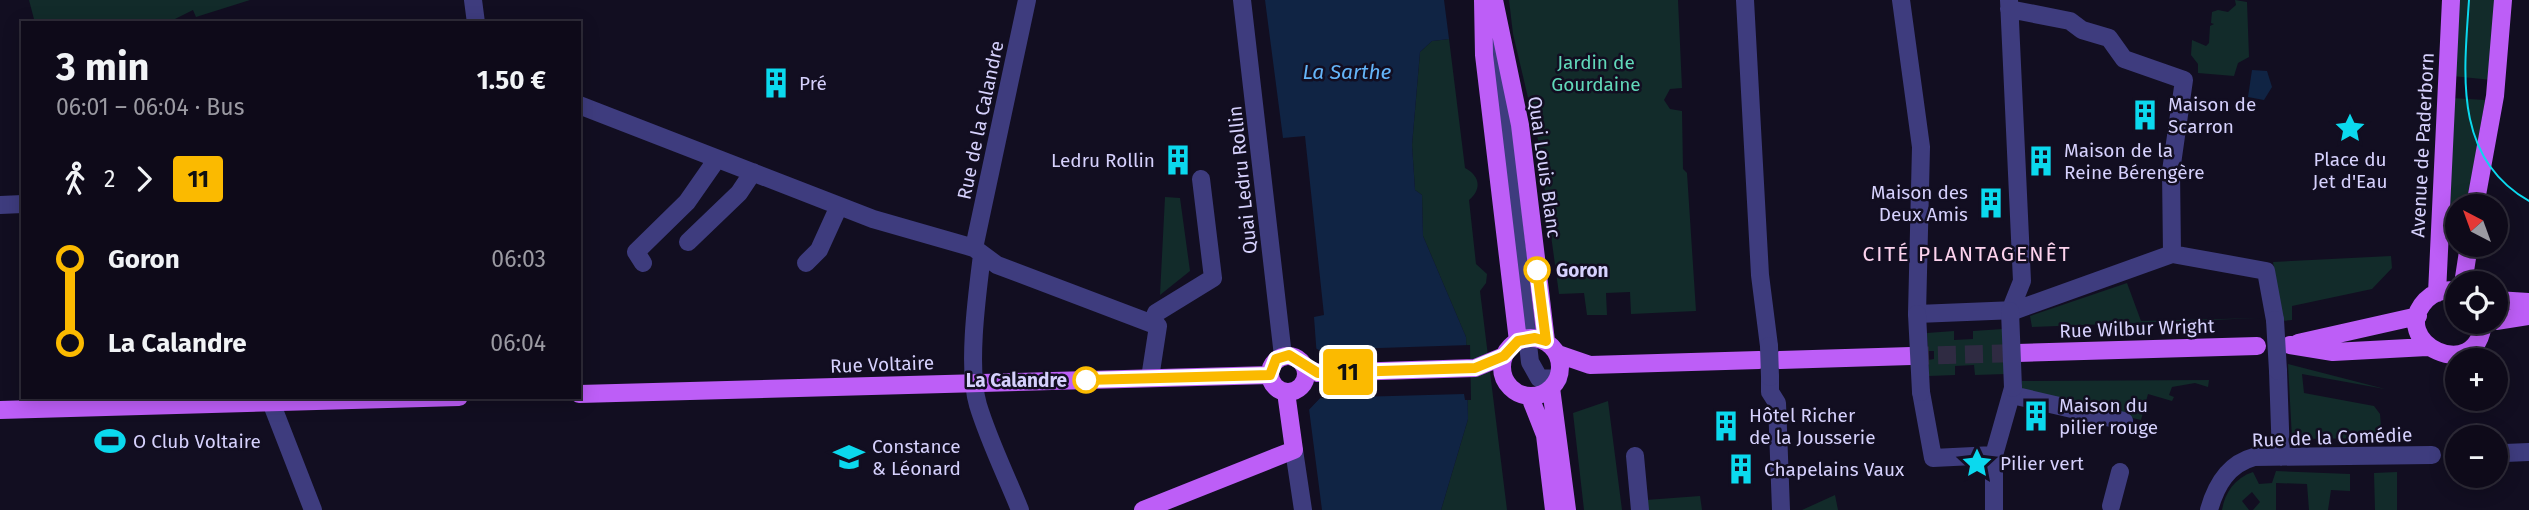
<!DOCTYPE html>
<html lang="fr">
<meta charset="utf-8">
<style>
body{margin:0;font-family:"Fira Sans",sans-serif;background:#171322;color:#f1f3f6;height:100vh;display:flex;flex-direction:column;font-size:26px;white-space:nowrap}
*{box-sizing:border-box;margin:0}
p{font-size:23px;color:#9b9aa2}
.icon{flex:none;width:38px;height:38px;fill:none;stroke:currentColor;stroke-width:2;stroke-linecap:round;stroke-linejoin:round}
.map{position:relative;flex:1;overflow:hidden}
.sheet{position:absolute;left:21px;top:21px;width:560px;height:378px;display:flex;flex-direction:column;background:#0e0a19;border-radius:0px;box-shadow:0 4px 18px #0003,0 0 0 2px #2e2b38}
.sheet>*{flex:none}
.badge{padding:0 14px;border-radius:5px;font-size:24px;line-height:46px}
.needle{width:46px;rotate:319deg}
.controls{position:absolute;left:2445px;top:194px;display:grid;gap:14px}
.controls a{display:grid;place-items:center;width:63px;height:63px;border-radius:50%;background:#0e0a19;box-shadow:0 4px 18px #0003,0 0 0 2px #2e2b38;font-size:35px}
.map>.badge{position:absolute;translate:-50% -50%;box-shadow:0 0 0 4px #fff}
.legs{display:flex;align-items:center;gap:10px;height:77px;padding:0 35px;font-size:23px}
.legs p{margin-inline-start:auto}
.summary{display:flex;align-items:center;justify-content:space-between;height:119px;padding:0 35px}
h1{font-size:38px;font-weight:700;line-height:52px}
ul{padding:0 35px;list-style:none}
li{display:flex;align-items:center;gap:24px;height:84px;font-size:26px}
li i{display:grid;place-items:center;width:10px;height:100%;margin:0 9px;background:currentColor}
li i::after{content:'';width:18px;height:18px;margin:-9px;border:5px solid;border-radius:50%;background:#0e0a19}
li p{margin-inline-start:auto}
li:first-child i{background:linear-gradient(#0000 50%,currentColor 0)}
li:last-child i{background:linear-gradient(currentColor 50%,#0000 0)}
.map>svg:first-child{display:block}
.green{fill:#122b2a}
.water{fill:#102444}
.pier{fill:#120e21}
.lines{fill:none;stroke-linecap:round;stroke-linejoin:round}
.major-tunnel{stroke:#2f2b42;stroke-width:18;stroke-dasharray:18 9;stroke-linecap:butt}
.minor{stroke:#3e3c7e;stroke-width:18}
.major{stroke:#bd5ef7;stroke-width:18}
.tram{stroke:#0bd9ee;stroke-width:2}
.minor-bridge{stroke:#3e3c7e;stroke-width:18}
.line-1-casing{stroke:#fff;stroke-width:16}
.line-1{stroke:#fbba00;stroke-width:10}
.stop-1-dot{fill:#fff;stroke:#fbba00;stroke-width:3.5}
.labels{text-anchor:middle;stroke-width:5;stroke-linejoin:round;paint-order:stroke}
.park-label{font-size:19px;fill:#61d9ba;stroke:#120e21}
.poi-label{font-size:19px;fill:#d6d1fd;stroke:#120e21;text-anchor:start}
.street-label{font-size:19px;fill:#d6d1fd;stroke:#120e21}
.stop-label{font-size:19px;font-weight:bold;fill:#d6d1fd;stroke:#120e21;text-anchor:start}
.water-label{font-size:21px;font-style:italic;fill:#64b4f8;stroke:#120e21}
.neighbourhood-label{font-size:21px;letter-spacing:2px;fill:#fdd3ee;stroke:#120e21}
</style>
<div class="map">
<svg width="2529" height="510" viewBox="0 0 2529 510">
<rect width="100%" height="100%" fill="#120e21"/>
<path class="green" d="M 29,0 L 250,0 L 196,17 L 193,10 L 167,23 L 35,23 Z
M 1509,0 L 1678,0 L 1682,88 L 1670,89 L 1664,100 L 1670,109 L 1682,111 L 1683,169 L 1687,173 L 1696,311 L 1631,314 L 1630,292 L 1606,293 L 1607,315 L 1587,315 L 1584,293 L 1559,294 L 1538,140 L 1513,34 Z
M 2235,0 L 2247,2 L 2249,57 L 2238,63 L 2234,76 L 2198,73 L 2198,64 L 2191,55 L 2192,40 L 2206,46 L 2209,43 L 2210,26 L 2214,24 L 2211,23 L 2212,12 L 2218,10 L 2228,12 L 2236,5 Z
M 2458,0 L 2498,0 L 2492,80 L 2452,76 Z
M 1449,39 L 1465,168 C 1480,176 1482,189 1469,200 L 1476,264 L 1487,274 L 1486,283 L 1480,291 L 1507,510 L 1441,510 L 1468,419 L 1466,337 L 1423,236 L 1422,195 L 1415,190 L 1412,145 L 1420,52 L 1432,41 Z
M 2451,98 L 2485,100 L 2467,206 L 2457,206 L 2457,237 L 2447,237 Z
M 1165,197 L 1180,198 L 1190,271 L 1160,295 Z
M 2391,256 L 2392,268 L 2372,289 L 2292,306 L 2292,320 L 2282,321 L 2273,262 Z
M 2127,283 L 2141,321 L 2260,318 L 2032,327 L 2030,316 Z
M 2003,329 L 2004,348 L 1997,349 L 1997,357 L 2005,358 L 2006,374 L 1975,375 L 1974,365 L 1955,366 L 1955,375 L 1929,376 L 1928,360 L 1934,359 L 1934,351 L 1928,351 L 1927,333 L 1954,331 L 1954,340 L 1973,339 L 1973,331 Z
M 2288,364 L 2385,389 L 2302,374 L 2304,393 L 2374,406 L 2380,414 L 2382,438 L 2292,439 Z
M 2209,380 L 2208,387 L 2195,383 L 2172,387 L 2169,395 L 2174,397 L 2172,401 L 2148,394 L 2141,420 L 2022,392 L 2022,381 Z
M 1608,401 L 1622,510 L 1584,510 L 1573,413 Z
M 2276,471 L 2350,474 L 2350,491 L 2331,490 L 2328,510 L 2309,510 L 2307,484 L 2276,483 L 2276,510 L 2253,510 L 2260,502 L 2252,492 L 2242,501 L 2249,510 L 2222,510 C 2225,492 2235,478 2253,472 L 2259,484 L 2272,483 Z
M 2397,472 L 2397,510 L 2375,510 L 2374,473 Z
M 1835,495 L 1838,510 L 1802,510 Z
M 1700,496 L 1702,510 L 1647,510 L 1646,500 Z"/>
<path class="water" d="M 1265,0 L 1444,0 L 1449,39 L 1432,41 L 1420,52 L 1412,145 L 1415,190 L 1422,195 L 1423,236 L 1466,337 L 1468,419 L 1441,510 L 1322,510 L 1309,409 L 1320,398 L 1314,317 L 1324,315 L 1305,136 L 1283,138 Z
M 2252,70 L 2267,71 L 2272,87 L 2264,100 L 2248,97 Z"/>
<path class="pier" d="M 1470,345 L 1471,400 L 1465,400 L 1464,394 L 1320,398 L 1306,413 L 1306,408 L 1316,397 L 1313,347 L 1319,350 Z"/>
<g class="lines">
<path class="major-tunnel" d="M 1911,356 L 2017,353"/>
<path class="minor" d="M 473,0 L 476,23
M 1242,0 L 1283,356
M 1745,0 L 1760,275 L 1769,346
M 1901,0 L 1921,147 L 1917,314 L 2016,310 L 2172,254
M 2009,0 L 2022,281 L 2010,311
M 2009,9 L 2070,21 L 2082,30 L 2109,38 L 2124,59 L 2184,80 L 2171,171 L 2172,254 L 2266,271 L 2275,320
M 1491,17 L 1530,362 L 1539,378 L 1558,379
M 579,105 L 873,219 L 974,248 L 997,265 L 1158,326 L 1150,378
M 0,205 L 23,204
M 688,242 L 739,193 L 753,172
M 974,248 L 1027,0
M 982,255 C 977,295 967,368 978,405 C 989,441 1006,475 1020,510
M 643,263 L 636,252 L 687,202 L 717,159
M 806,263 L 819,250 L 839,206
M 1152,323 L 1156,313 L 1213,278 L 1201,179
M 2278,371 L 2281,457
M 1770,377 L 1770,392 L 1777,403 L 1781,510
M 1921,392 L 1933,458 L 1994,455
M 2012,395 L 2124,421
M 269,397 L 313,510
M 1294,450 L 1303,510
M 2505,453 L 2529,452
M 1635,456 L 1640,510
M 2111,506 L 2120,472
M 1994,510 L 1994,455 L 2013,388
M 2209,510 C 2216,485 2228,464 2254,457 L 2432,455"/>
<path class="major" d="M 1483,0 L 1484,55 L 1518,341
M 1494,0 L 1520,125 L 1546,341
M 2475,206 L 2495,96 L 2503,0
M 2463,284 L 2469,245
M 2457,291 C 2446,289 2435,291 2426,300 C 2386,342 2478,387 2483,322
M 2437,293 L 2451,0
M 2496,300 L 2529,302
M 2496,321 L 2529,316
M1502 367a29 29 0 1 1 58 0a29 29 0 1 1-58 0Z
M 2298,343 L 2418,316
M 2290,345 L 2333,352 L 2427,347
M 2017,353 L 2257,346
M 1558,354 L 1590,365 L 1759,360
M1270 374a18 18 0 1 1 36 0a18 18 0 1 1-36 0Z
M 1780,360 L 1911,356
M 1305,368 L 1318,373 L 1475,368 L 1504,356
M 1551,388 L 1567,510
M 579,394 L 1270,375
M 1530,397 L 1545,435 L 1554,510
M 0,410 L 459,397
M 1143,510 L 1294,450 L 1286,392"/>
<path class="tram" d="M 2469,0 C 2464,74 2453,158 2529,201"/>
<path class="minor-bridge" d="M 2010,311 L 2013,388
M 1917,314 L 1921,392
M 2275,320 L 2278,371
M 1769,346 L 1770,377"/>
</g>
<g class="lines">
<g class="line-1-casing">
<path id="line-1" d="M 1086,380 L 1270,375 L 1276,359 L 1289,355 L 1318,373 L 1475,368 L 1504,356 L 1518,341 L 1535,338 L 1546,341 L 1537,270"/>
</g>
<use href="#line-1" class="line-1"/>
</g>
<defs>
<g id="building-bare" transform="scale(2.415)"><path d="M-4-6H4V6H1V3H-1V6H-4ZM-2.5-4.3h1.7v1.8h-1.7ZM.8-4.3h1.7v1.8H.8ZM-2.5-1h1.7V.8h-1.7ZM.8-1h1.7V.8H.8Z" fill="#0bd9ee" stroke="#120e21" stroke-width="2.5" paint-order="stroke"/></g>
<g id="sight-bare" transform="scale(2.415)"><path d="M0-6L1.8-2.2L6-1.7L2.9 1.2L3.7 5.4L0 3.3L-3.7 5.4L-2.9 1.2L-6-1.7L-1.8-2.2Z" fill="#0bd9ee" stroke="#120e21" stroke-width="2.5" paint-order="stroke"/></g>
<g id="stadium-bare" transform="scale(2.415)"><path d="M0-5a6.5 5 0 1 0 0 10a6.5 5 0 1 0 0-10ZM-3.5-1.8h7v3.6h-7Z" fill="#0bd9ee" stroke="#120e21" stroke-width="2.5" paint-order="stroke"/></g>
<g id="school-bare" transform="scale(2.415)"><path d="M0-5L7-2L0 1L-7-2ZM-4 1L0 2.5L4 1V4Q0 6-4 4Z" fill="#0bd9ee" stroke="#120e21" stroke-width="2.5" paint-order="stroke"/></g>
</defs>
<g fill-rule="evenodd">
<use href="#building-bare" x="776" y="83"/>
<use href="#building-bare" x="2145" y="115"/>
<use href="#sight-bare" x="2350" y="128"/>
<use href="#building-bare" x="1178" y="160"/>
<use href="#building-bare" x="2041" y="161"/>
<use href="#building-bare" x="1991" y="203"/>
<use href="#building-bare" x="2036" y="416"/>
<use href="#building-bare" x="1726" y="426"/>
<use href="#stadium-bare" x="110" y="441"/>
<use href="#school-bare" x="849" y="457"/>
<use href="#sight-bare" x="1977" y="463"/>
<use href="#building-bare" x="1741" y="469"/>
</g>
<g class="stop-1-dot">
<circle cx="1537" cy="270" r="12"/>
<circle cx="1086" cy="380" r="12"/>
</g>
<g class="labels">
<g class="park-label">
<text x="1596" y="69">Jardin de<tspan x="1596" dy="22">Gourdaine</tspan></text>
</g>
<g class="poi-label">
<text x="799" y="90">Pré</text>
<text x="2168" y="111">Maison de<tspan x="2168" dy="22">Scarron</tspan></text>
<text x="2064" y="157">Maison de la<tspan x="2064" dy="22">Reine Bérengère</tspan></text>
<text x="2350" y="166" text-anchor="middle">Place du<tspan x="2350" dy="22">Jet d'Eau</tspan></text>
<text x="1155" y="167" text-anchor="end">Ledru Rollin</text>
<text x="1968" y="199" text-anchor="end">Maison des<tspan x="1968" dy="22">Deux Amis</tspan></text>
<text x="2059" y="412">Maison du<tspan x="2059" dy="22">pilier rouge</tspan></text>
<text x="1749" y="422">Hôtel Richer<tspan x="1749" dy="22">de la Jousserie</tspan></text>
<text x="133" y="448">O Club Voltaire</text>
<text x="872" y="453">Constance<tspan x="872" dy="22">&amp; Léonard</tspan></text>
<text x="2000" y="470">Pilier vert</text>
<text x="1764" y="476">Chapelains Vaux</text>
</g>
<g class="street-label">
<text transform="translate(980 120) rotate(-78)" y="7">Rue de la Calandre</text>
<text transform="translate(2422 145) rotate(-87)" y="7">Avenue de Paderborn</text>
<text transform="translate(1545 167) rotate(82)" y="7">Quai Louis Blanc</text>
<text transform="translate(1242 180) rotate(-96)" y="7">Quai Ledru Rollin</text>
<text transform="translate(2137 328) rotate(-2)" y="7">Rue Wilbur Wright</text>
<text transform="translate(882 364) rotate(-2)" y="7">Rue Voltaire</text>
<text transform="translate(2332 437) rotate(-2)" y="7">Rue de la Comédie</text>
</g>
<g class="stop-label">
<text x="1556" y="277">Goron</text>
<text x="1067" y="387" text-anchor="end">La Calandre</text>
</g>
<g class="water-label">
<text x="1347" y="79">La Sarthe</text>
</g>
<g class="neighbourhood-label">
<text x="1967" y="261">CITÉ PLANTAGENÊT</text>
</g>
</g>
</svg>
<div class="controls">
<a><svg class="needle" viewBox="-14 -14 28 28"><path d="M0-13l5 13h-10z" fill="#e53935"/><path d="M0 13l5-13h-10z" fill="#9b9aa2"/></svg></a>
<a><svg class="icon" aria-label="locate" viewBox="0 0 24 24"><circle cx="12" cy="12" r="6"/><path d="M12 2v4M12 18v4M2 12h4M18 12h4"/></svg></a>
<a>+</a>
<a>−</a>
</div>
<b class="badge" style="left:1348px;top:372px;background:#fbba00;color:#111">11</b>
<section class="sheet">
<div class="summary"><div><h1>3 min</h1><p>06:01 – 06:04 · Bus</p></div><b>1.50 €</b></div>
<div class="legs"><svg class="icon" aria-label="walk" viewBox="0 0 24 24"><circle cx="13" cy="4" r="2"/><path d="M13 8l-2 6 4 7M11 14l-3 7M7 12l3-4h3l4 4"/></svg>2<svg class="icon" aria-label="forward" viewBox="0 0 24 24"><path d="M9 5l7 7-7 7"/></svg><b class="badge" style="background:#fbba00;color:#111">11</b></div>
<ul>
<li><i style="color:#fbba00"></i><b>Goron</b><p>06:03</p></li>
<li><i style="color:#fbba00"></i><b>La Calandre</b><p>06:04</p></li>
</ul>
</section>
</div>
